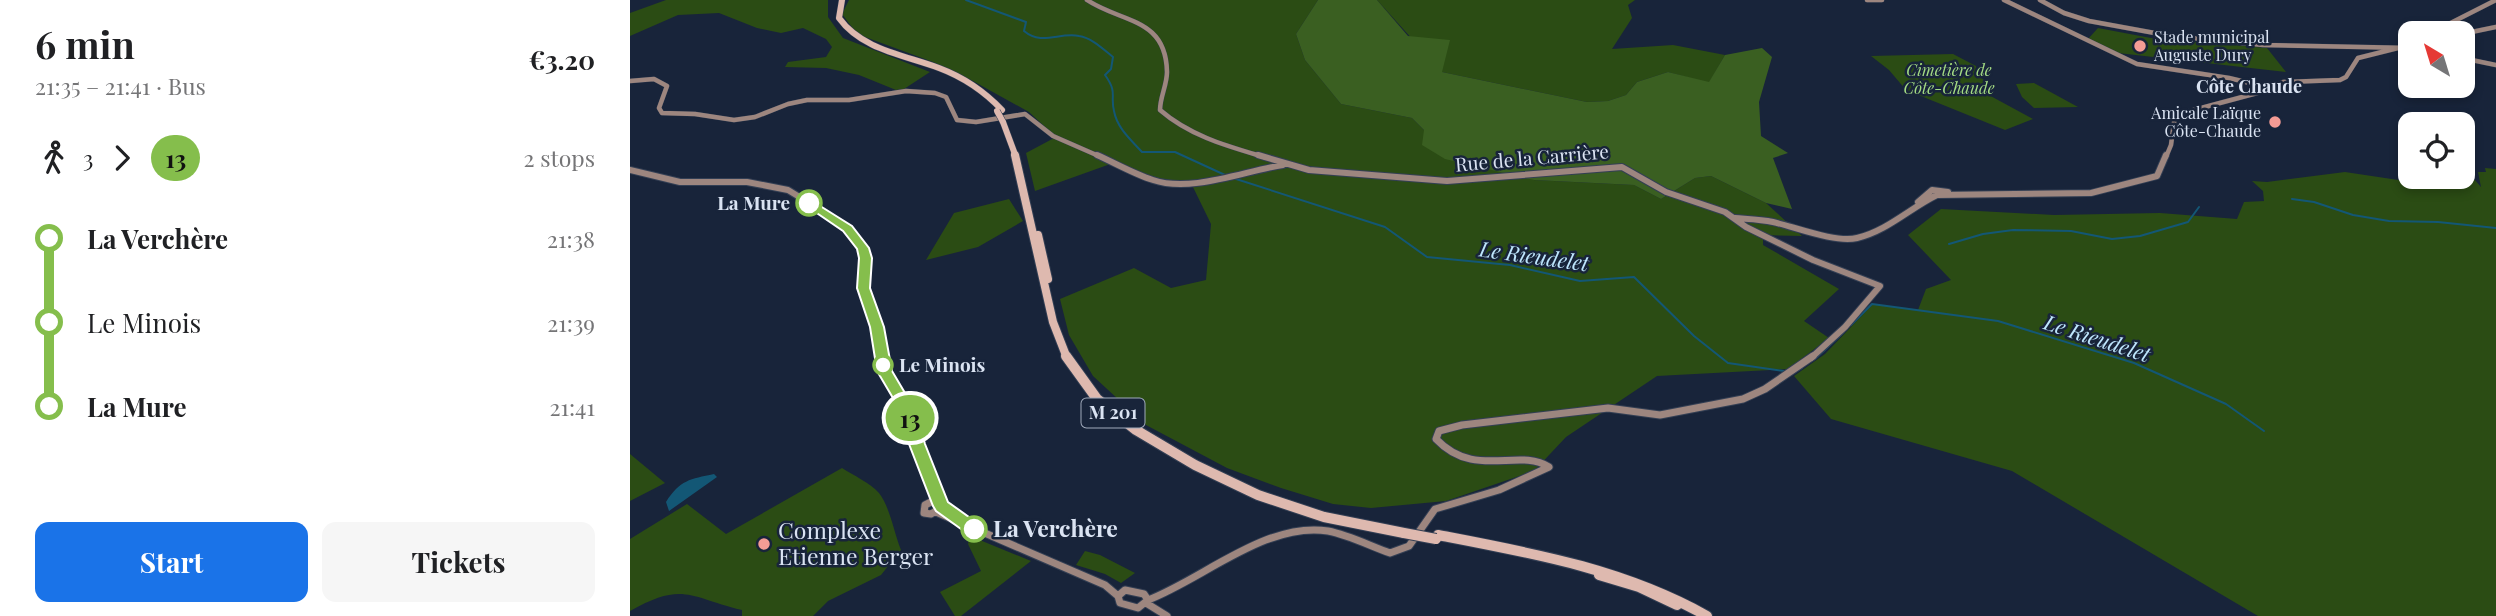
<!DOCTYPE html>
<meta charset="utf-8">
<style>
body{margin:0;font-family:"Playfair Display",serif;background:#f6f6f6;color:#202124;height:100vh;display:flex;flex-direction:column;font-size:26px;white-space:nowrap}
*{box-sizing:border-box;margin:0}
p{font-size:23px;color:#757577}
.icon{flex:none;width:38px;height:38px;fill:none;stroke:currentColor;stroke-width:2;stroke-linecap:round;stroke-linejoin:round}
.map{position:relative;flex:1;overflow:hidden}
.details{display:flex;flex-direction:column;background:#fff;width:630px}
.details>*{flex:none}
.badge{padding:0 14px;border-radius:23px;font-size:24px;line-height:46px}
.needle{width:46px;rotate:322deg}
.controls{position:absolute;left:1768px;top:21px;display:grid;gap:14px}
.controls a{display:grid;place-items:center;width:77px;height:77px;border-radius:14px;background:#fff;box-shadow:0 4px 10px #0003;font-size:35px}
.map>.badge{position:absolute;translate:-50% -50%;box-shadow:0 0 0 4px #fff}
.legs{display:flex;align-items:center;gap:10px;height:77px;padding:0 35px;font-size:23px}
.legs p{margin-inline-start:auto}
.overview{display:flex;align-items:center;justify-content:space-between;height:119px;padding:0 35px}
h1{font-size:38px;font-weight:700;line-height:52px}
.primary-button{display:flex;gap:14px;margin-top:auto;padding:14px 35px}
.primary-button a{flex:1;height:80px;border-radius:14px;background:#1a73e8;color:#fff;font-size:28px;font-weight:700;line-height:80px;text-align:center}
.primary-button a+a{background:#f6f6f6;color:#202124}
ul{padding:0 35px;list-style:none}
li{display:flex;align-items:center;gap:24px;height:84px;font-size:26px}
li i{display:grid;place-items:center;width:10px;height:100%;margin:0 9px;background:currentColor}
li i::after{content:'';width:18px;height:18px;margin:-9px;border:5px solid;border-radius:50%;background:#fff}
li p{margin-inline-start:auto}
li:first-child i{background:linear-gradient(#0000 50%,currentColor 0)}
li:last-child i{background:linear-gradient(currentColor 50%,#0000 0)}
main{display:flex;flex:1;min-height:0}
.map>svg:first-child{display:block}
.green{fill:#2b4c14}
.forest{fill:#3a5f21}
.water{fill:#135775}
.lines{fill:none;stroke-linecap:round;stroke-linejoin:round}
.stream{stroke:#135775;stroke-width:2}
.secondary-far2-casing{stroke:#333f54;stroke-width:5}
.secondary-far1-casing{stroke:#333f54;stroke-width:8}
.secondary-casing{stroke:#333f54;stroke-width:9}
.highway-far2-casing{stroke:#333f54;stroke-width:7}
.highway-far1-casing{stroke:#333f54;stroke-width:10}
.highway-casing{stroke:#333f54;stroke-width:12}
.secondary-far2{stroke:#9d867f;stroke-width:4.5}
.secondary-far1{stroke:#9d867f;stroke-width:6}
.secondary{stroke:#9d867f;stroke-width:7}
.highway-far2{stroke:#deb9af;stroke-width:6}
.highway-far1{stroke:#deb9af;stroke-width:8}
.highway{stroke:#deb9af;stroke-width:10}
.highway-bridge-far1-casing{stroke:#333f54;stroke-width:7;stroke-linecap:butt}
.highway-bridge-casing{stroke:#333f54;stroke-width:12;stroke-linecap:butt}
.highway-bridge-far1{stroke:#deb9af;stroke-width:6}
.highway-bridge{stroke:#deb9af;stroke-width:10}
.line-1{fill:#85be4c;stroke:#fff;stroke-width:2}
.poi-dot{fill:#f59c95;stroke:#18243a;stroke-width:2.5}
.stop-1-dot{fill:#fff;stroke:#85be4c;stroke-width:3.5}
.labels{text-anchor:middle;stroke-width:5;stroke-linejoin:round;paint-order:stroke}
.far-poi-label{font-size:16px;fill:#dae3f2;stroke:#18243a;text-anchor:start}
.far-park-label{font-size:16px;font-style:italic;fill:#a4dc84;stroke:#18243a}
.far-neighbourhood-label{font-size:18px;font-weight:bold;fill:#dae3f2;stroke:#18243a}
.shield{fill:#18243a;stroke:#a0aabb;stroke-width:2}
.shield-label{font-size:18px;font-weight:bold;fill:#dae3f2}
.street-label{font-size:19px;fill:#dae3f2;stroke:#18243a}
.stop-label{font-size:19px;font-weight:bold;fill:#dae3f2;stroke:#18243a;text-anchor:end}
.water-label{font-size:21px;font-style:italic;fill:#bee6fd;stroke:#18243a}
.near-stop-label{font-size:23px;font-weight:bold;fill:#dae3f2;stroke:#18243a;text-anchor:start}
.near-poi-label{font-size:23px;fill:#dae3f2;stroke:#18243a;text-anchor:start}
</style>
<main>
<section class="details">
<div class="overview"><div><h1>6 min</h1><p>21:35 – 21:41 · Bus</p></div><b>€3.20</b></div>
<div class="legs"><svg class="icon" aria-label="walk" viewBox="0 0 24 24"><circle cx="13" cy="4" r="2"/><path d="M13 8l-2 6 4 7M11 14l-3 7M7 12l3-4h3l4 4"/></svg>3<svg class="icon" aria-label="forward" viewBox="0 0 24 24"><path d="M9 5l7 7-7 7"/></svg><b class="badge" style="background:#85be4c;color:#111">13</b><p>2 stops</p></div>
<ul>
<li><i style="color:#85be4c"></i><b>La Verchère</b><p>21:38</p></li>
<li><i style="color:#85be4c"></i><span>Le Minois</span><p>21:39</p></li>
<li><i style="color:#85be4c"></i><b>La Mure</b><p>21:41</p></li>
</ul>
<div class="primary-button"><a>Start</a><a>Tickets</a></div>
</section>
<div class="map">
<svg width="1866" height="616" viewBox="0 0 1866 616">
<rect width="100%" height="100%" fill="#18243a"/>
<path class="green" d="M 36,0 L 198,0 L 198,17 L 213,38 L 300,72 L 274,89 L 266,90 L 229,75 L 196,68 L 155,67 L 158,62 L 196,57 L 202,47 L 196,39 L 173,28 L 151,33 L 127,28 L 89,13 L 48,15 L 0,36 L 0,13 Z
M 219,0 L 688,0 L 666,34 L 675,60 L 711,104 L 782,118 L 794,130 L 904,180 L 1004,185 L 1031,199 L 1065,178 L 1081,176 L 1136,203 L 1172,236 L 1133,235 L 1133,245 L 1209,289 L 1174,321 L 1199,338 L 1158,369 L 1027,376 L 936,437 L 904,471 L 816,501 L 741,508 L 703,504 L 651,488 L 597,468 L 516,425 L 463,376 L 439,335 L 430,299 L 504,268 L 541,288 L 576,280 L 581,224 L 561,183 L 519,178 L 486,162 L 405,191 L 396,153 L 426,137 L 399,112 L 343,81 L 303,62 L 227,34 L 212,14 Z
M 747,0 L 1005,0 L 998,5 L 1002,18 L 982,49 L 1043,45 L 1095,55 L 1079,83 L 1038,72 L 1007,82 L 996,95 L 978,101 L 957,102 L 812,72 Z
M 1468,28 L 1521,38 L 1637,48 L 1656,72 L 1488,53 L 1458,39 Z
M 1323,54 L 1346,66 L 1350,77 L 1357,82 L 1344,87 L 1403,119 L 1375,130 L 1276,90 L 1259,70 L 1241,56 Z
M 1404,83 L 1448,107 L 1404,108 L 1392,97 L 1386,84 Z
M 1772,167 L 1780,169 L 1780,177 L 1827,177 L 1845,180 L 1851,187 L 1848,172 L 1856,172 L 1855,168 L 1866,169 L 1866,616 L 1628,616 L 1382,471 L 1201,419 L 1164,376 L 1195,354 L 1243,304 L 1288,310 L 1296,289 L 1321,280 L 1278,235 L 1311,209 L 1424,215 L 1530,213 L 1607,219 L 1614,202 L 1634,201 L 1633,191 L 1622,181 L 1637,182 L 1715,172 L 1775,181 Z
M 379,199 L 393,221 L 348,247 L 296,260 L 324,213 Z
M 0,454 L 35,483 L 0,501 Z
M 212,468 C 223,475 240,483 249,493 C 260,507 264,533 271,550 L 251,575 L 198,601 L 183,616 L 112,616 L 112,610 C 59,597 53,581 0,611 L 0,539 L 57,504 L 96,534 Z
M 340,536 L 401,561 L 331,616 L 325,616 L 310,592 L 351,571 L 338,544 Z
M 455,551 L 470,555 L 505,573 L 491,583 L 475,574 L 446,565 Z"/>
<path class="forest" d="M 688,0 L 747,0 L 778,36 L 820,40 L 812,72 L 957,102 L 978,101 L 996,95 L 1007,82 L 1038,72 L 1079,82 L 1095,55 L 1132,48 L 1142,57 L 1129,102 L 1131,136 L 1158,153 L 1143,158 L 1162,209 L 1136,203 L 1081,176 L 1065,178 L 1031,199 L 1004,185 L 904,180 L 815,159 L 792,145 L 794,130 L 782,118 L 711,104 L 675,60 L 666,34 Z"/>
<path class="water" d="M 84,474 L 87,477 L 39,511 L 36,502 C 50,480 60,479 84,474 Z"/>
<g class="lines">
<path class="stream" d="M 336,0 L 396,22 L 394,31 C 412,46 429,32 449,36 C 462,38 473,49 483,57 L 481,69 L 475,75 C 488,93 480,95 484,111 C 487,128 501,140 512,152 L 545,152 L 595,175
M 603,178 L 755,227 L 797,257 L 880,265 L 950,281 L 1004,277 L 1064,336 L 1098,363 L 1154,371
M 1662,199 L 1684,202 L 1723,215 L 1759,221 L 1808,222 L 1866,228
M 1319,244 L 1353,234 L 1383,230 L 1441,231 L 1482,239 L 1510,236 L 1558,222 L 1569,207
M 1221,325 L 1242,304 L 1368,321 L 1504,363 L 1596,404 L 1634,431
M 1185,359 L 1214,332
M 1162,374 L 1172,368"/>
<g class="secondary-far2-casing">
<path id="secondary-far2" d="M 457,0 C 491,23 536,17 537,72 C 537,85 530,97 530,110 C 560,136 597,146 634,157
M 1237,0 L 1252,0
M 1374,0 L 1507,64 L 1599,78 L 1641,88
M 1410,0 L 1434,13 L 1459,21 L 1541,36 L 1633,45 L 1780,48
M 1801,33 L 1866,0
M 1832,34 L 1866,27
M 1832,58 L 1866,65
M 0,81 L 24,79 L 37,86 L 29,108 L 32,113 L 65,114 L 104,120 L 125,117 L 158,104 L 177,100 L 219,100 L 276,91 L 305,93 L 316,97 L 327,120 L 346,122 L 395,114 L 423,136 L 471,157
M 1536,157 L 1541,145 L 1545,115 L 1631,92 L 1653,82 L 1710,80 L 1716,77 L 1728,58 L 1768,48"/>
</g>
<g class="secondary-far1-casing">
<path id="secondary-far1" d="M 467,155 C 485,163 504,174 523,180 C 561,193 614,171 653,165
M 628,155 L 679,170 L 817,181 L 992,167 L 1036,192 L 1095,212 L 1116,227 L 1183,260 L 1250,286 L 1215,327 L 1181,358
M 0,170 L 50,182 L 117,182 L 158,190 L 199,215 L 228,239 L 236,258 L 234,288 L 247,327 L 253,358
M 1288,202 L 1302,190 L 1318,192
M 1105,218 C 1117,219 1130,219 1143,222 C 1165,227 1205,243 1227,238 C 1257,231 1280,208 1307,195 L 1461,193 L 1527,176 L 1536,155"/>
</g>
<g class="secondary-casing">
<path id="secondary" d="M 252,356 L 255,371 L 278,410 L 287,445 L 310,500
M 305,500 L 312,501 L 311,508 L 301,514 L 294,513 L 295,505 Z
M 306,512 L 475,585 L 488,596
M 495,590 L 514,594 L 518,600 L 508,608 L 490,603 L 488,596 Z
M 518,600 C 573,579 637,521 698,531 C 719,535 740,546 760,553 L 779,546 L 805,509 L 869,490 L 919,467 C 888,447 845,480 806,439 L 809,431 L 832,425 L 978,408 L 1030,415 L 1113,399 L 1135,389 L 1183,356
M 516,603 L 537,616"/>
</g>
<g class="highway-far2-casing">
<path id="highway-far2" d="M 212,0 L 209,18 C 232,50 275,55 309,68 C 333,77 354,91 372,110
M 373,122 L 386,157"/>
</g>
<g class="highway-far1-casing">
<path id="highway-far1" d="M 385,155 L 423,322 L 437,358
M 408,235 L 418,279"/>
</g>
<g class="highway-casing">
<path id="highway" d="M 436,356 L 467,399 L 506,430 L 565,465 L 628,495 L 694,517 L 774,533
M 808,535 C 902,553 993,569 1077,616
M 969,575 L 1009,587 L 1047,605"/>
</g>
<use href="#secondary-far2" class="secondary-far2"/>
<use href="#secondary-far1" class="secondary-far1"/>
<use href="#secondary" class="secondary"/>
<use href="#highway-far2" class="highway-far2"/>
<use href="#highway-far1" class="highway-far1"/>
<use href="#highway" class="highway"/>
<g class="highway-bridge-far1-casing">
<path id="highway-bridge-far1" d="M 367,111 L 373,122"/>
</g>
<g class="highway-bridge-casing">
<path id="highway-bridge" d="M 774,533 L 806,539"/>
</g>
<use href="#highway-bridge-far1" class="highway-bridge-far1"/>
<use href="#highway-bridge" class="highway-bridge"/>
</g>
<path class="line-1" d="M 179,199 L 222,226 L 239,248 L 242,258 L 240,288 L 254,327 L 262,371 L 285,410 L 295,444 L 318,502 L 350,525 L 353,529 L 350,534 L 338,534 L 306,511 L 303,506 L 279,444 L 270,410 L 247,371 L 240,327 L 227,288 L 229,258 L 227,249 L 213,231 L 175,205 L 175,200 Z"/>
<g class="poi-dot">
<circle cx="1510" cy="46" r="7"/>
<circle cx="1645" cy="122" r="7"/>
<circle cx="134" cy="544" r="7"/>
</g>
<g class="stop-1-dot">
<circle cx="179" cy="203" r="12"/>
<circle cx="253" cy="365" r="9"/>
<circle cx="344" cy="529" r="12"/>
</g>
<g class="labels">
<g class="far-poi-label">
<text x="1524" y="43">Stade municipal<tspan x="1524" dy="18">Auguste Dury</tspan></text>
<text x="1631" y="119" text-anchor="end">Amicale Laïque<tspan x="1631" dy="18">Côte-Chaude</tspan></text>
</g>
<g class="far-park-label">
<text x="1319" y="76">Cimetière de<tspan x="1319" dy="18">Côte-Chaude</tspan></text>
</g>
<g class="far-neighbourhood-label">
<text x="1619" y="93">Côte Chaude</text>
</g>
<rect class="shield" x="451.5" y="398.5" width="63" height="29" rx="5"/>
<g class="shield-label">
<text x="483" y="419">M 201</text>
</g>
<g class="street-label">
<text transform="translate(902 158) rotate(-5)" y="7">Rue de la Carrière</text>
</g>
<g class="stop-label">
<text x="160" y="210">La Mure</text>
<text x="269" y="372" text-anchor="start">Le Minois</text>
</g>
<g class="water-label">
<text transform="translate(904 257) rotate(8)" y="7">Le Rieudelet</text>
<text transform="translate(1467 339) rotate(18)" y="7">Le Rieudelet</text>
</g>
<g class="near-stop-label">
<text x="363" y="537">La Verchère</text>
</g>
<g class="near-poi-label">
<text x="148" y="539">Complexe<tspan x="148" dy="26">Etienne Berger</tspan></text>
</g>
</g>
</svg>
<div class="controls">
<a><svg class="needle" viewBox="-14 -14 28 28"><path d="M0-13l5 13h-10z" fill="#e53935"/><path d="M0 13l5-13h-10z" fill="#757577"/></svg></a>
<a><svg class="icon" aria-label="locate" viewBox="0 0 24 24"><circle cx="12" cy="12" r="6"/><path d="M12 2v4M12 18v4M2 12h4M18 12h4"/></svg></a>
</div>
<b class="badge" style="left:280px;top:418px;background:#85be4c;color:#111">13</b>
</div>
</main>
